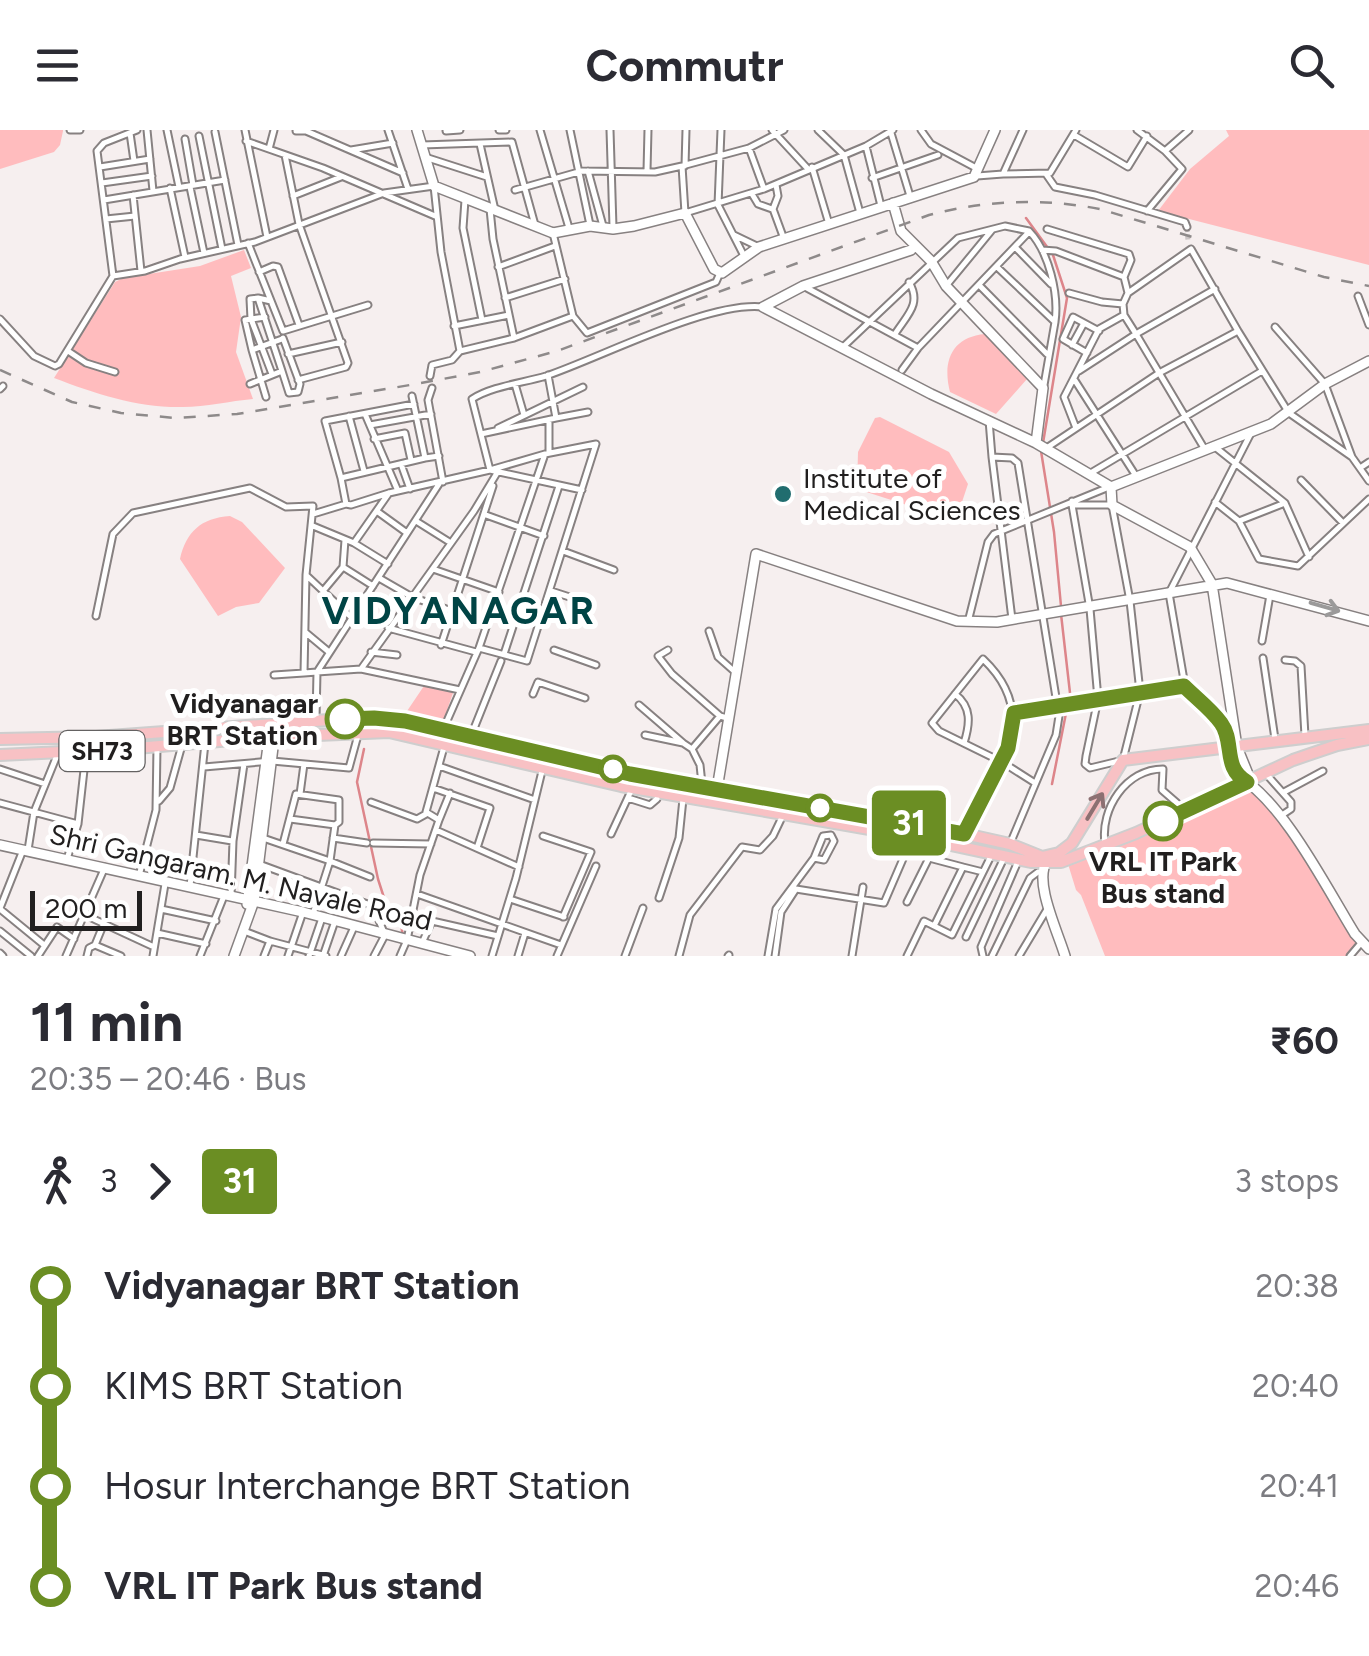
<!DOCTYPE html>
<meta charset="utf-8">
<style>
body{margin:0;font-family:Figtree,sans-serif;background:#f2f2f3;color:#2b2b33;height:100vh;display:flex;flex-direction:column;font-size:38px;white-space:nowrap}
*{box-sizing:border-box;margin:0}
p{font-size:32px;color:#7c7c81}
.icon{flex:none;width:55px;height:55px;fill:none;stroke:currentColor;stroke-width:2;stroke-linecap:round;stroke-linejoin:round}
.map{position:relative;height:826px;overflow:hidden}
.sheet{display:flex;flex-direction:column;background:#fff;flex:1}
.sheet>*{flex:none}
.badge{padding:0 20px;border-radius:8px;font-size:35px;line-height:65px}
.scale{position:absolute;left:30px;bottom:25px;width:112px;box-sizing:border-box;padding-left:10px;border:5px solid #211f1f;border-top:0;font-size:28px;line-height:35px;white-space:nowrap;color:#211f1f;-webkit-text-stroke:8px #fff;paint-order:stroke}
.map>.badge{position:absolute;translate:-50% -50%;box-shadow:0 0 0 5px #fff}
.legs{display:flex;align-items:center;gap:15px;height:110px;padding:0 30px;font-size:32px}
.legs p{margin-inline-start:auto}
.headline{display:flex;align-items:center;justify-content:space-between;height:170px;padding:0 30px}
h1{font-size:55px;font-weight:700;line-height:75px}
ul{padding:0 30px;list-style:none}
li{display:flex;align-items:center;gap:35px;height:100px;font-size:38px}
li i{display:grid;place-items:center;width:15px;height:100%;margin:0 12px;background:currentColor}
li i::after{content:'';width:25px;height:25px;margin:-12px;border:8px solid;border-radius:50%;background:#fff}
li p{margin-inline-start:auto}
li:first-child i{background:linear-gradient(#0000 50%,currentColor 0)}
li:last-child i{background:linear-gradient(currentColor 50%,#0000 0)}
header{display:flex;justify-content:space-between;align-items:center;height:130px;padding:0 30px;background:#fff;font-size:45px;font-weight:700}
.map>svg:first-child{display:block}
.green{fill:#ffbcbe}
.lines{fill:none;stroke-linecap:round;stroke-linejoin:round}
.stream{stroke:#dd858a;stroke-width:2.5}
.street-tunnel{stroke:#cbc5c5;stroke-width:5;stroke-dasharray:5 2.5;stroke-linecap:butt}
.street-casing{stroke:#878181;stroke-width:9}
.secondary-casing{stroke:#878181;stroke-width:12}
.primary-casing{stroke:#cecece;stroke-width:14}
.street{stroke:#fff;stroke-width:5}
.secondary{stroke:#fff;stroke-width:9}
.primary{stroke:#f8c1c4;stroke-width:10}
.rail{stroke:#8e8a8a;stroke-width:2.5;stroke-dasharray:12 12;stroke-linecap:butt}
.oneway{stroke:#9b9a9a}
.oneway2{stroke:#8c7072}
.line-1-casing{stroke:#fff;stroke-width:22}
.line-1{stroke:#6b8e23;stroke-width:15}
.poi-dot{fill:#216d6f;stroke:#fff;stroke-width:4}
.stop-1-dot{fill:#fff;stroke:#6b8e23;stroke-width:5}
.labels{text-anchor:middle;stroke-width:10;stroke-linejoin:round;paint-order:stroke}
.shield{fill:#fff;stroke:#646262;stroke-width:2.5}
.shield-label{font-size:25px;font-weight:bold;fill:#211f1f}
.poi-label{font-size:28px;fill:#211f1f;stroke:#fff;text-anchor:start}
.stop-label{font-size:28px;font-weight:bold;fill:#211f1f;stroke:#fff;text-anchor:end}
.street-label{font-size:28px;fill:#211f1f;stroke:#fff}
.district-label{font-size:38px;font-weight:bold;letter-spacing:2.5px;fill:#004445;stroke:#fff}
</style>
<header><svg class="icon" aria-label="menu" viewBox="0 0 24 24"><path d="M4 6h16M4 12h16M4 18h16"/></svg>Commutr<svg class="icon" aria-label="search" viewBox="0 0 24 24"><circle cx="10" cy="10" r="6"/><path d="M15 15l6 6"/></svg></header>
<div class="map">
<svg width="1369" height="826" viewBox="0 0 1369 826">
<rect width="100%" height="100%" fill="#f6efef"/>
<path class="green" d="M 0,0 L 63,0 L 63,1 L 60,15 L 54,22 L 0,39 Z
M 1226,0 L 1369,0 L 1369,135 L 1158,81 L 1190,39 L 1229,6 Z
M 244,120 L 251,138 L 231,146 L 241,187 L 236,222 L 253,269 C 230,271 206,277 183,277 C 138,278 96,264 54,248 L 115,152 L 123,148 L 200,136 Z
M 985,204 L 1027,249 L 996,284 L 950,262 C 942,231 952,207 985,204 Z
M 880,287 L 949,322 L 968,354 L 957,387 L 932,375 L 929,378 L 917,372 L 910,376 L 857,359 L 858,322 L 875,288 Z
M 230,386 L 242,392 L 285,438 L 259,473 L 236,477 L 218,486 L 180,429 C 186,402 201,388 230,386 Z
M 426,553 L 454,560 L 442,595 L 403,587 Z
M 1251,657 L 1283,696 L 1359,816 L 1347,826 L 1105,826 L 1081,765 L 1076,760 L 1068,734 Z"/>
<g class="lines">
<path class="stream" d="M 1026,88 L 1053,125 L 1067,168 L 1043,313
M 1041,321 L 1054,402 L 1061,476
M 364,619 L 357,652 L 378,749 L 386,774 L 399,787 L 403,805
M 1052,654 L 1070,563 L 1061,484"/>
<path class="street-tunnel" d="M 1187,97 L 1188,111"/>
<g class="street-casing">
<path id="street" d="M 70,0 L 80,0
M 147,0 L 153,61
M 167,0 L 179,57
M 245,0 L 267,107
M 388,0 L 408,59
M 499,0 L 506,0
M 540,0 L 569,98
M 570,0 L 590,95
M 610,0 L 613,97
M 721,0 L 718,75 L 744,126
M 772,0 L 808,39
M 818,0 L 844,25 L 860,83
M 921,0 L 931,14 L 978,39
M 1137,0 L 1165,21 L 1189,0
M 296,1 L 306,1 L 403,43
M 446,1 L 460,0
M 215,2 L 238,115
M 130,3 L 134,31
M 891,3 L 910,66
M 1074,5 L 1128,37 L 1147,6
M 199,6 L 222,119
M 185,9 L 193,55
M 246,11 L 323,38 L 435,86
M 480,14 L 495,80
M 422,15 L 512,12 L 535,95
M 866,16 L 881,76
M 749,18 L 764,59
M 269,19 L 274,0
M 351,20 L 393,13
M 285,25 L 299,94 L 348,233 L 346,237 L 298,250
M 428,28 L 487,47
M 682,36 L 685,83 L 764,59 L 866,16 L 893,0
M 685,36 L 686,0
M 100,37 L 150,29
M 812,37 L 829,94
M 588,41 L 603,96
M 647,41 L 648,0
M 1003,44 L 1050,43 L 1076,0
M 1046,44 L 1055,57 L 1095,65 L 1185,92 L 1187,97
M 977,46 L 1003,44 L 1023,0
M 872,48 L 938,25
M 102,53 L 152,46
M 776,55 L 778,66 L 773,79 L 784,109
M 190,57 L 204,123
M 170,58 L 185,127
M 515,60 L 582,41 L 655,42 L 682,36 L 749,18 L 784,0
M 752,64 L 758,74 L 772,79
M 133,65 L 141,141
M 293,66 L 341,47
M 104,70 L 225,50
M 465,70 L 463,98 L 482,190
M 490,79 L 493,109 L 514,208
M 1147,81 L 1182,39 L 1165,21
M 106,89 L 135,86
M 1047,99 L 1129,124 L 1131,130 L 1124,147 L 1128,163
M 734,105 L 759,117
M 248,113 L 283,201 L 368,175
M 1015,117 L 1051,154
M 1042,120 L 1056,121 L 1124,147
M 498,137 L 555,116
M 997,137 L 1055,192 L 1044,255
M 259,142 L 273,136 L 278,137 L 299,195
M 113,146 L 145,141 L 180,129 L 255,112 L 384,63 L 434,56 L 441,122 L 460,221 L 452,230 L 432,235 L 430,246
M 979,155 L 1047,224
M 946,156 L 992,100
M 805,157 L 918,218
M 1069,163 L 1102,172 L 1123,174 L 1128,163 L 1191,119 L 1238,201
M 1358,166 L 1369,195
M 258,168 L 250,169 L 251,189 L 272,244
M 505,168 L 565,149
M 271,171 L 258,168 L 282,241
M 573,186 L 587,203 L 716,152 L 720,143
M 0,189 L 34,226 L 55,236 L 59,234 L 113,146 L 97,21 L 104,13 L 137,0
M 454,196 L 509,185
M 1275,197 L 1325,254 L 1352,327 L 1369,351
M 895,204 C 907,185 922,174 909,152
M 1072,215 L 1084,193
M 844,216 L 958,108 L 1005,96 L 1029,101 C 1049,122 1059,164 1055,192
M 252,220 L 245,190 L 265,187
M 68,221 L 86,233 L 115,242
M 460,221 L 514,208 L 573,186 L 553,103
M 1087,223 L 1063,209 L 1073,187 L 1099,201
M 288,224 L 342,212
M 902,240 L 918,218 L 1028,103
M 1079,241 L 1136,204 L 1124,185 L 1123,174
M 1074,249 L 1136,346
M 250,254 L 282,241 L 289,263 L 298,262 L 300,254 L 283,208
M 515,254 L 524,285
M 432,258 L 428,270 L 443,352
M 0,259 L 3,256
M 412,266 L 425,328 L 439,326
M 266,267 L 252,220 L 282,209
M 365,284 L 398,361
M 349,286 L 364,341
M 556,288 L 588,282
M 989,290 L 992,327
M 549,293 L 549,323
M 370,295 L 431,284
M 498,298 L 583,257
M 1076,298 L 1064,267 L 1099,199 L 1124,185
M 481,304 L 556,288 L 548,245
M 374,309 L 405,303 L 411,330
M 1048,317 L 1159,243 L 1238,201 L 1289,283 L 1352,327
M 1215,317 L 1285,373 L 1309,427
M 1204,318 L 1136,204 L 1215,159
M 425,328 L 341,348 L 346,374 L 351,375 L 389,363 L 490,340 L 582,360
M 401,334 L 410,359
M 1360,338 L 1369,332
M 1089,344 L 1262,241
M 341,348 L 325,291 L 414,274
M 1301,350 L 1343,393
M 1072,371 L 1072,375 L 1112,375 L 1130,471 L 1140,562 L 1123,630 L 1090,638 L 1085,634 L 1086,626 L 1098,569 L 1090,479 L 1072,375
M 1215,372 L 1239,391 L 1259,429 L 1298,436 L 1369,369
M 378,382 L 407,403
M 313,384 L 346,374
M 486,385 L 544,406
M 416,391 L 451,413
M 1239,391 L 1285,373
M 313,396 L 354,413 L 389,363
M 354,413 L 388,434
M 563,421 L 614,440
M 343,437 L 345,410
M 433,439 L 499,462
M 379,448 L 412,467 L 452,481
M 323,461 L 343,437 L 373,456
M 551,461 L 588,473
M 96,486 L 113,404 L 133,383 L 250,358 L 286,377 L 313,376 L 306,445 L 353,489
M 968,492 L 988,412 L 994,404 L 1109,357
M 388,498 L 476,522
M 709,501 L 718,527 L 735,542
M 305,502 L 329,522
M 1262,511 L 1270,465
M 441,515 L 493,356
M 479,518 L 527,531 L 596,314 L 545,324 L 490,340 L 472,269 C 492,256 523,253 546,246 C 602,227 709,171 763,177
M 554,520 L 596,535
M 668,520 L 658,526 L 672,544 L 720,586 L 727,588
M 371,522 L 397,525
M 504,524 L 559,356
M 1263,528 L 1275,609
M 1285,530 L 1295,531 L 1301,536 L 1305,606
M 361,539 L 474,381 L 497,343
M 304,543 L 317,542 L 439,354
M 274,545 L 304,543 L 306,445
M 533,564 L 538,552 L 585,568
M 955,564 C 972,577 970,594 964,613
M 639,575 L 683,613
M 1014,583 L 1183,557
M 316,589 L 317,542 L 361,539 L 460,560
M 443,600 L 479,518 L 545,324
M 645,605 L 683,613 L 692,619
M 471,606 L 501,531
M 1227,617 L 1221,593 L 1185,556 L 1169,463 L 1250,305
M 439,636 L 535,670
M 204,637 L 272,631 L 349,638 L 358,605
M 0,639 L 45,654
M 1267,645 L 1291,672 L 1291,679 L 1282,685
M 702,654 L 700,635 L 692,619 L 720,586
M 433,658 L 490,678 L 477,718
M 1284,662 L 1323,641
M 300,664 L 304,634
M 628,668 L 650,675 L 657,669
M 159,671 L 170,658 L 182,615
M 371,672 L 417,689 L 426,684
M 0,673 L 78,694
M 290,689 L 335,695 L 330,731 L 370,747
M 439,690 L 450,663
M 917,694 L 924,669
M 436,700 L 519,737
M 965,702 C 995,642 1045,588 983,529 L 932,593 L 939,601 L 1002,632 L 1035,653
M 611,704 L 631,661
M 196,705 L 232,711
M 543,706 L 591,722 L 563,787
M 263,708 L 330,731 L 313,784
M 333,708 L 367,713
M 373,713 L 431,714
M 1105,713 C 1100,679 1126,639 1163,639 L 1162,660 L 1177,673
M 283,714 L 296,664 L 339,670 L 339,692 L 335,695
M 1010,714 L 1056,605 L 1059,586 L 1018,333 L 1012,328 L 992,327 L 1012,489
M 28,720 L 34,682 L 58,623
M 67,729 L 78,694 L 86,622
M 259,734 L 373,776 L 385,805 L 374,826
M 139,746 L 156,680 L 157,617
M 190,756 L 205,613
M 417,764 L 561,815
M 231,766 L 233,711 L 244,634
M 659,768 L 679,708 L 683,669
M 510,769 L 564,787
M 907,772 L 929,728 L 963,737
M 0,778 L 23,720
M 0,779 L 44,815
M 161,779 L 216,791
M 85,785 L 154,817
M 934,796 L 952,805 L 991,726
M 0,801 L 31,826
M 244,801 L 270,811 L 264,826
M 157,803 L 206,814
M 966,807 L 1004,728
M 270,811 L 326,826
M 422,813 L 432,791 L 498,806
M 95,815 L 104,793
M 0,823 L 3,826
M 38,826 L 57,797 L 74,809
M 66,826 L 105,737
M 87,826 L 89,818 L 95,815 L 121,826
M 153,826 L 165,754
M 200,826 L 224,766
M 288,826 L 303,782
M 309,826 L 322,788
M 323,826 L 335,791
M 341,826 L 354,797
M 400,826 L 407,810 L 420,745 L 439,690 L 426,682 L 444,617
M 492,826 L 516,748 L 543,637
M 518,826 L 525,803
M 557,826 L 596,736
M 625,826 L 643,778
M 679,826 L 690,785 L 742,717 L 760,720 L 773,706 L 784,683
M 728,826 L 729,825
M 768,826 L 776,779 L 814,728 L 823,706 L 831,705 L 834,711 L 824,730 L 814,728
M 775,826 L 781,782 L 796,759 L 884,773 L 912,708
M 852,826 L 863,757
M 907,826 L 924,791 L 934,796 L 963,737 L 983,742
M 983,826 L 981,817 L 1019,729
M 992,826 L 1030,748 L 1038,742
M 1019,826 L 1046,781
M 1350,826 L 1361,813"/>
</g>
<g class="secondary-casing">
<path id="secondary" d="M 417,0 L 434,56 L 553,103 L 590,96 L 613,99 L 634,96 L 685,83 L 714,139 L 722,143 L 759,117 L 974,47 L 995,0
M 893,73 L 901,101 L 931,131 L 946,156 L 1043,258 L 1036,313
M 763,177 L 931,264 L 1036,313 L 1111,357
M 763,177 L 803,156 L 911,120
M 1111,357 L 1112,375 L 1190,417 L 1212,454 L 1237,617 L 1248,644 L 1247,651
M 1111,357 L 1271,294 L 1325,254 L 1369,231
M 1227,618 L 1238,646 C 1283,671 1327,759 1355,804 L 1369,819
M 717,659 L 756,424 L 957,491 L 997,492 L 1227,453 L 1369,491
M 0,715 L 303,782 L 470,826
M 1047,731 C 1033,751 1058,802 1065,826
M 247,774 L 268,616
M 234,826 L 254,771 L 275,601"/>
</g>
<g class="primary-casing">
<path id="primary" d="M 0,609 L 96,607 L 369,587 L 393,589 L 631,644 L 956,702 L 1010,714 L 1042,727 L 1059,723 L 1072,713 L 1123,630 L 1369,600
M 0,625 L 124,619 L 269,607 L 389,602 L 621,656 L 904,705 L 1031,732 L 1061,732 L 1136,703 L 1293,630 L 1337,615 L 1369,609"/>
</g>
<use href="#street" class="street"/>
<use href="#secondary" class="secondary"/>
<use href="#primary" class="primary"/>
<path class="rail" d="M 0,240 L 72,272 L 121,283 L 175,288 L 237,284 L 416,254 L 480,242 L 557,221 L 929,85 C 986,70 1042,68 1100,79 L 1324,147 L 1369,156"/>
</g>
<defs><path id="oneway-shaft" d="M-6 0H5M1.5-3L5.5 0L1.5 3" fill="none" stroke-width="1.6" stroke-linecap="round" stroke-linejoin="round" transform="scale(2.5)"/></defs>
<use class="oneway" href="#oneway-shaft" transform="translate(1325 477) rotate(16)"/>
<use class="oneway2" href="#oneway-shaft" transform="translate(1095 676) rotate(-59)"/>
<g class="lines">
<g class="line-1-casing">
<path id="line-1" d="M 345,589 L 374,588 L 405,591 L 630,644 L 964,704 L 1008,618 L 1014,583 L 1184,556 C 1196,568 1211,579 1221,593 C 1235,612 1222,638 1247,652 L 1163,691"/>
</g>
<use href="#line-1" class="line-1"/>
</g>
<circle class="poi-dot" cx="783" cy="364" r="10"/>
<g class="stop-1-dot">
<circle cx="345" cy="589" r="18"/>
<circle cx="613" cy="639" r="12"/>
<circle cx="820" cy="678" r="12"/>
<circle cx="1163" cy="691" r="18"/>
</g>
<g class="labels">
<rect class="shield" x="59.5" y="601" width="85" height="40" rx="8"/>
<g class="shield-label">
<text x="102" y="630">SH73</text>
</g>
<g class="poi-label">
<text x="803" y="358">Institute of<tspan x="803" dy="32">Medical Sciences</tspan></text>
</g>
<g class="stop-label">
<text x="318" y="583">Vidyanagar<tspan x="318" dy="32">BRT Station</tspan></text>
<text x="1163" y="741" text-anchor="middle">VRL IT Park<tspan x="1163" dy="32">Bus stand</tspan></text>
</g>
<g class="street-label">
<text transform="translate(241 747) rotate(13)" y="10">Shri Gangaram. M. Navale Road</text>
</g>
<g class="district-label">
<text x="459" y="494">VIDYANAGAR</text>
</g>
</g>
</svg>
<div class="scale">200 m</div>
<b class="badge" style="left:909px;top:693px;background:#6b8e23;color:#fff">31</b>
</div>
<section class="sheet">
<div class="headline"><div><h1>11 min</h1><p>20:35 – 20:46 · Bus</p></div><b>₹60</b></div>
<div class="legs"><svg class="icon" aria-label="walk" viewBox="0 0 24 24"><circle cx="13" cy="4" r="2"/><path d="M13 8l-2 6 4 7M11 14l-3 7M7 12l3-4h3l4 4"/></svg>3<svg class="icon" aria-label="forward" viewBox="0 0 24 24"><path d="M9 5l7 7-7 7"/></svg><b class="badge" style="background:#6b8e23;color:#fff">31</b><p>3 stops</p></div>
<ul>
<li><i style="color:#6b8e23"></i><b>Vidyanagar BRT Station</b><p>20:38</p></li>
<li><i style="color:#6b8e23"></i><span>KIMS BRT Station</span><p>20:40</p></li>
<li><i style="color:#6b8e23"></i><span>Hosur Interchange BRT Station</span><p>20:41</p></li>
<li><i style="color:#6b8e23"></i><b>VRL IT Park Bus stand</b><p>20:46</p></li>
</ul>
</section>
